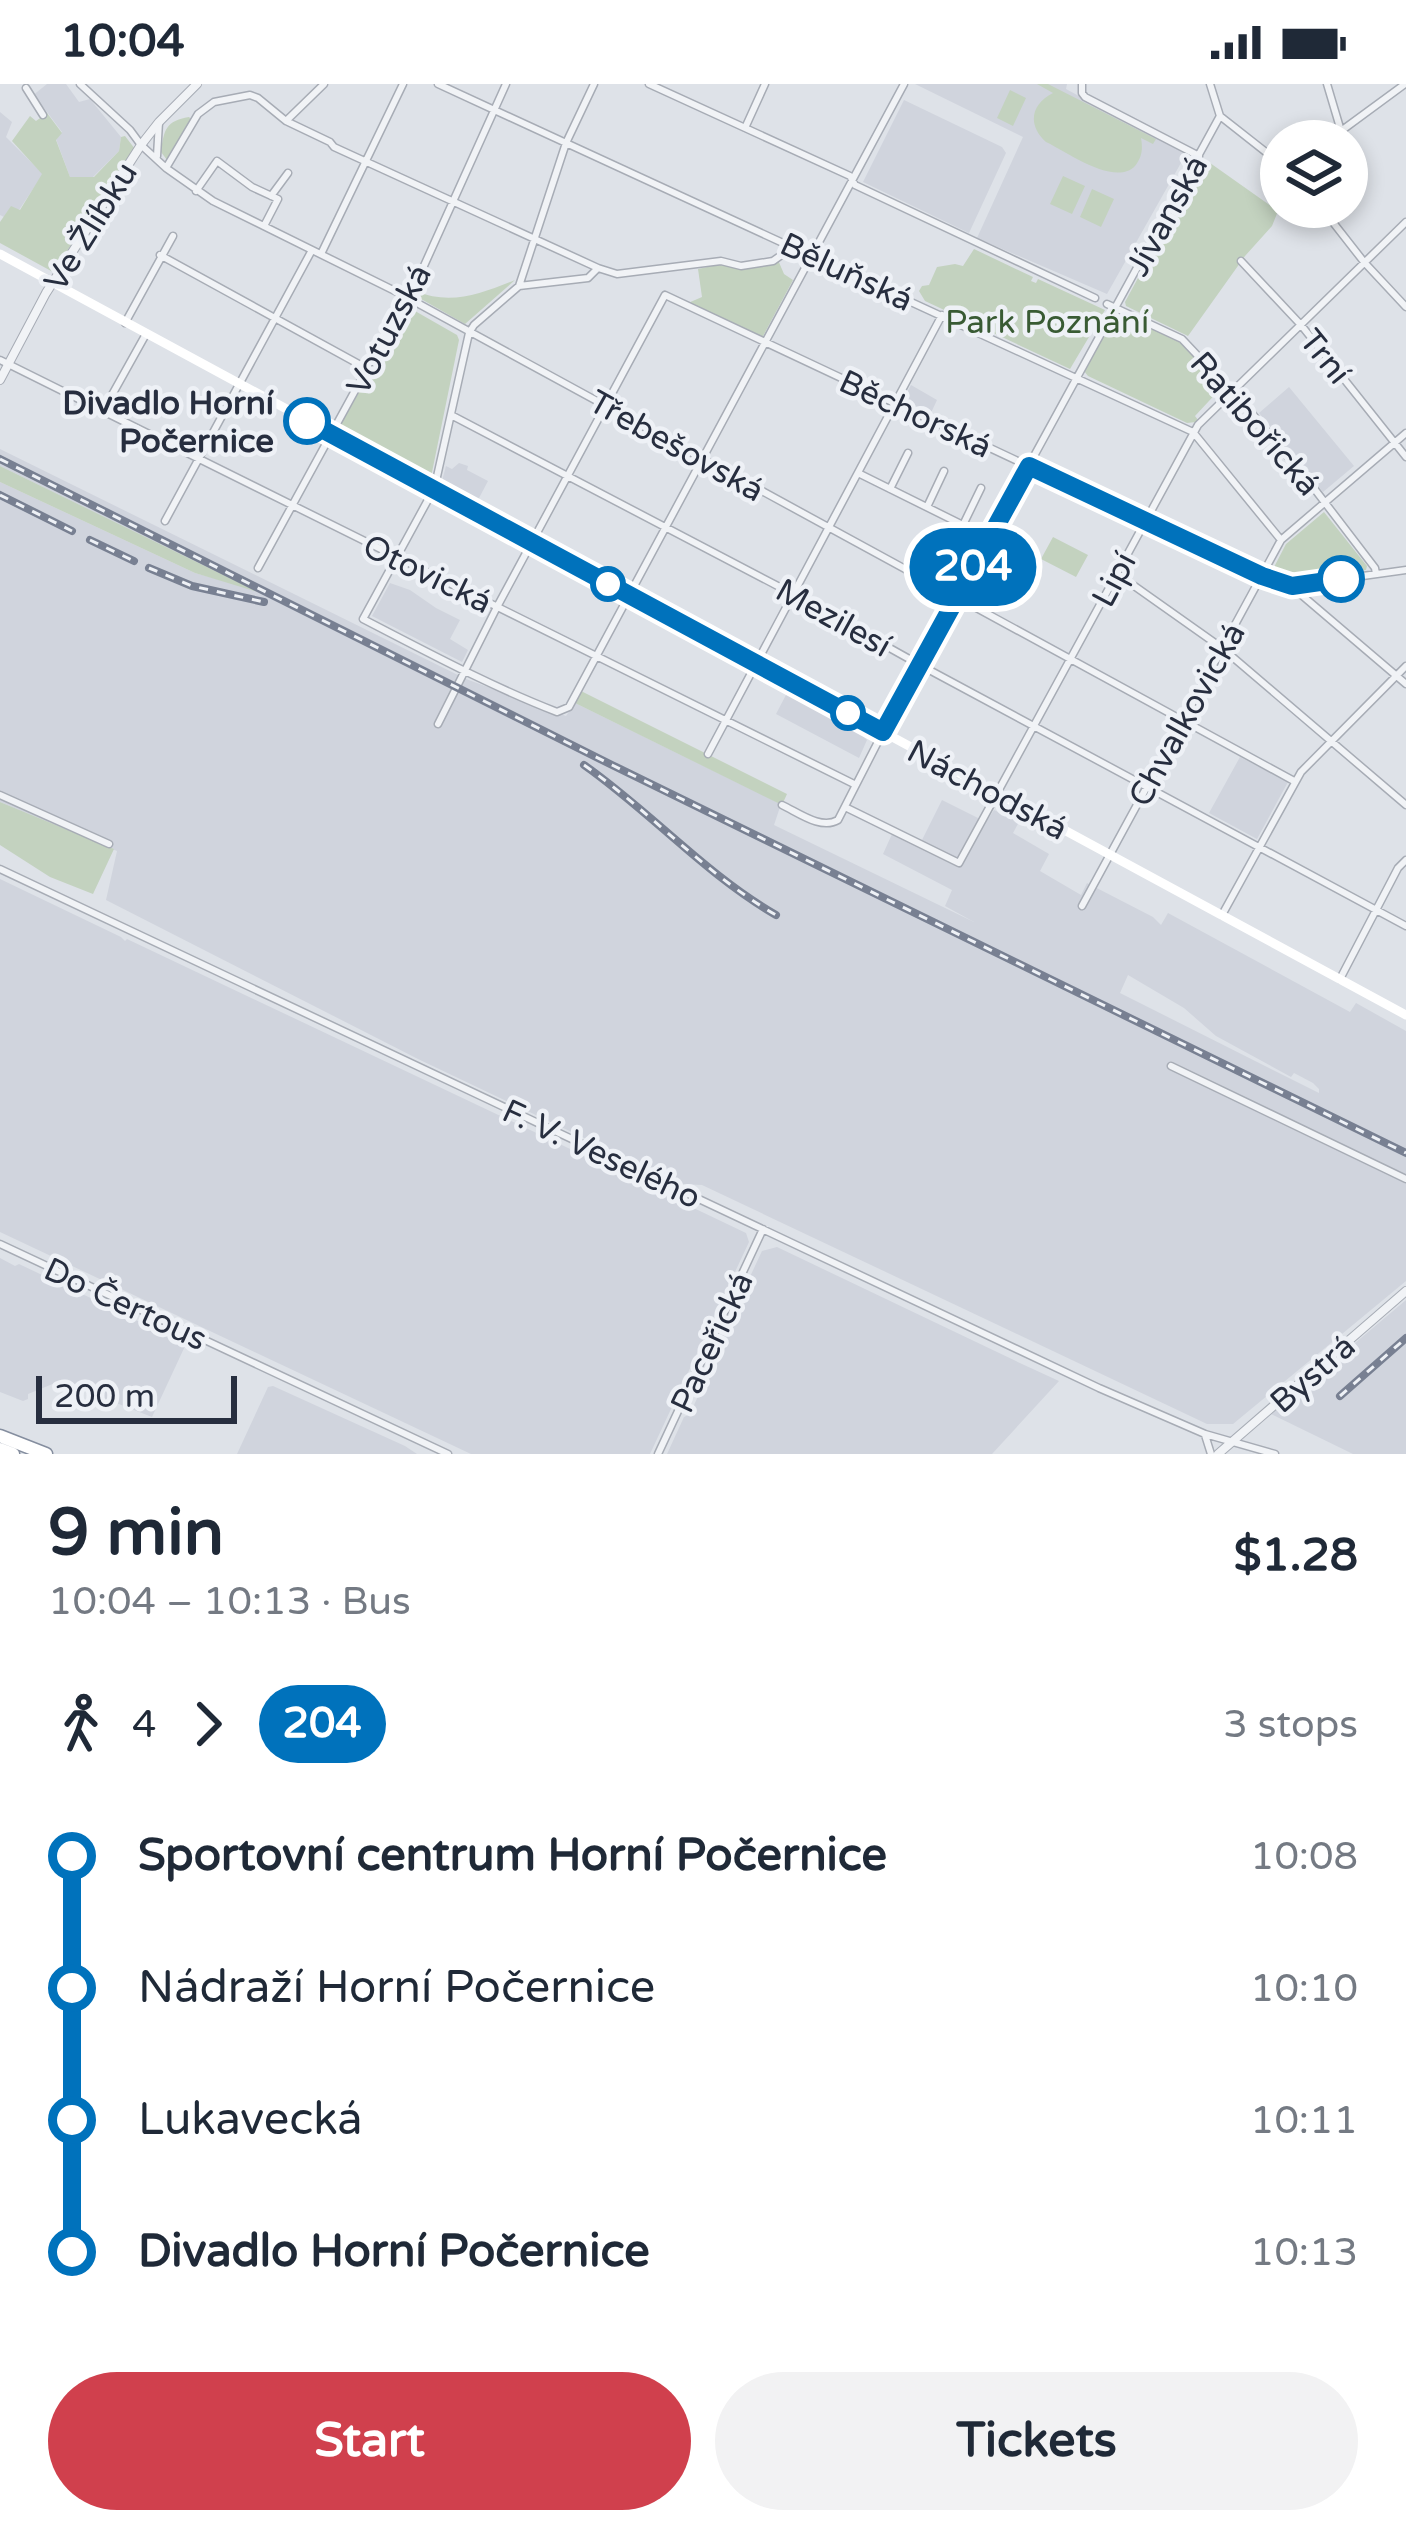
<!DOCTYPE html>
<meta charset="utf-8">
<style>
body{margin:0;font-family:"Varela Round",sans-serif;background:#f2f2f3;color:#1f2937;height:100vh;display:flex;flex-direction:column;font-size:45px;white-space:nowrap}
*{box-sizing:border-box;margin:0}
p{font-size:39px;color:#747a83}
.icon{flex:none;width:66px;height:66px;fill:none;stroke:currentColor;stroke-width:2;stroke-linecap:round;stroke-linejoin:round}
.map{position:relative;height:1370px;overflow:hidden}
.details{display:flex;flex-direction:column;background:#fff;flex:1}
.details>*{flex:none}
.badge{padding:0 24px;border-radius:39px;font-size:42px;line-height:78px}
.controls{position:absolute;left:1260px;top:36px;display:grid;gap:24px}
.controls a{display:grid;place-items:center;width:108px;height:108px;border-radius:50%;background:#fff;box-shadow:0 6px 18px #0003;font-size:60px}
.scale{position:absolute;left:36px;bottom:30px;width:201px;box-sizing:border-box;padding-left:12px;border:6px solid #272e3f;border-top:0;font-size:33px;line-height:42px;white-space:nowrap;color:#272e3f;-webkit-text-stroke:9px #eef1f6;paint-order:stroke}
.map>.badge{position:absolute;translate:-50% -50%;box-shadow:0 0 0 6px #fff}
.legs{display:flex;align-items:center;gap:18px;height:132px;padding:0 48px;font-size:39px}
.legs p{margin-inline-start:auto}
.summary{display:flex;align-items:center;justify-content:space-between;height:204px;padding:0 48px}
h1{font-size:66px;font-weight:800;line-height:90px}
.action{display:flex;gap:24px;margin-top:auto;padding:24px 48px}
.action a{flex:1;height:138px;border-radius:72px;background:#d0404d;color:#fff;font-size:48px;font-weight:800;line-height:138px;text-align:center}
.action a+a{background:#f2f2f3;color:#1f2937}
ul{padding:0 48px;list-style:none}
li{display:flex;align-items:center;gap:42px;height:132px;font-size:45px}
li i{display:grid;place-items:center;width:18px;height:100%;margin:0 15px;background:currentColor}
li i::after{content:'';width:30px;height:30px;margin:-15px;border:9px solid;border-radius:50%;background:#fff}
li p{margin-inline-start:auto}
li:first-child i{background:linear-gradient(#0000 50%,currentColor 0)}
li:last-child i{background:linear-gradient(currentColor 50%,#0000 0)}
.status{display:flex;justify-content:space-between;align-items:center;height:84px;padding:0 60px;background:#fff;direction:ltr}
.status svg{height:33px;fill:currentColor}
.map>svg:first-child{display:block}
.built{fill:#d0d4dd;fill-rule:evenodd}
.green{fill:#c3d2bf}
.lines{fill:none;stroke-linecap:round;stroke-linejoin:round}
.minor-casing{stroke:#a7acb5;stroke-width:9}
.tertiary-casing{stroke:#a7acb5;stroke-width:10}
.motorway-casing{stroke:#858e9f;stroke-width:15}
.minor{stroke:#f1f3f6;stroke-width:6}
.tertiary{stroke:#f1f3f6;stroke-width:8}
.secondary{stroke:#fff;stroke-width:9}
.motorway{stroke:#fff;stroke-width:12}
.rail-casing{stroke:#788092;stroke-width:8}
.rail{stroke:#eef1f6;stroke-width:3;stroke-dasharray:9;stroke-linecap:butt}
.line-1-casing{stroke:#fff;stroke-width:27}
.line-1{stroke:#0072bc;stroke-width:18}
.stop-1-dot{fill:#fff;stroke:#0072bc;stroke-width:6}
.labels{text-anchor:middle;stroke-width:9;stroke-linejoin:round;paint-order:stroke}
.street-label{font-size:33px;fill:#272e3f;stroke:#eef1f6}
.park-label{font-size:33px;fill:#395b34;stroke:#eef1f6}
.stop-label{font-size:33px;font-weight:bold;fill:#272e3f;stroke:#eef1f6;text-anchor:end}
</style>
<div class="status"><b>10:04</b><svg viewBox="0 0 49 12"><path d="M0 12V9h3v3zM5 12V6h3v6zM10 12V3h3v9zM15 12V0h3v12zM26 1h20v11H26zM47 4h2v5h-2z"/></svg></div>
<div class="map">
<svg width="1406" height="1370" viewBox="0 0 1406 1370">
<rect width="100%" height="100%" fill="#dee2e8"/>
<path class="built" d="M 47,0 L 66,0 L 79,18 L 90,15 L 121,53 L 119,67 L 93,93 L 70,93 L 56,55 L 62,48 L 41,20 L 38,21 L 32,12 Z
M 915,0 L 1067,0 L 1066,5 L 1186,70 L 1107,210 L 977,154 L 1023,53 Z
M 904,16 L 1002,63 L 1006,69 L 969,149 L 863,98 Z
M 0,28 L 12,38 L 6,53 L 43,90 L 19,126 L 11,123 L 4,133 L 0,131 Z
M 911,301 L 937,316 L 930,331 L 902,318 Z
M 1289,303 L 1354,382 L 1323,408 L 1259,329 Z
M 0,365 L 466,595 L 566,632 L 575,619 L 781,720 L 774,741 L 974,838 L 945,822 L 952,806 L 883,770 L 892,750 L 919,762 L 942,716 L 986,738 L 994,726 L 1019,738 L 1013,749 L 1049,770 L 1040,787 L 1081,811 L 1087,799 L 1153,833 L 1161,841 L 1168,829 L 1350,928 L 1356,919 L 1406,947 L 1406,1197 L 1233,1340 L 1207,1340 L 702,1101 L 681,1100 L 418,975 L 106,816 L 117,767 L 0,718 L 0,398 L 195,489 L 249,504 L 0,382 ZM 1128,891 L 1184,924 L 1216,952 L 1291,993 L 1294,989 L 1313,999 L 1319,1005 L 1319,1009 L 1120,909 Z
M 459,379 L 468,382 L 467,386 L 488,397 L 478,416 L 442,397 L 446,382 L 452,385 Z
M 390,499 L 410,506 L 436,524 L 460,536 L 450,555 L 468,566 L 462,578 L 372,532 Z
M 787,609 L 863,652 L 867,656 L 859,674 L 776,630 Z
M 1240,673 L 1288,698 L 1257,755 L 1209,729 Z
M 0,795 L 121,853 L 125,857 L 127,855 L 606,1082 L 605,1085 L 631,1098 L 637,1097 L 746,1149 L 749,1158 L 650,1370 L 471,1370 L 0,1148 Z
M 777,1163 L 1022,1280 L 1059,1297 L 992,1370 L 667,1370 L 684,1333 L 690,1330 L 699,1310 L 698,1304 L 762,1167 Z
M 0,1174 L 15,1182 L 19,1180 L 118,1227 L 119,1231 L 144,1239 L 186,1260 L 152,1333 L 60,1297 L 28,1310 L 28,1315 L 23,1317 L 0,1308 Z
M 1406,1216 L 1406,1370 L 1353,1370 L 1271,1330 Z
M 273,1302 L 405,1362 L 417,1370 L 237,1370 L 268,1303 Z"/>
<path class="green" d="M 1037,0 L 1048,0 L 1156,55 L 1153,60 L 1141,54 C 1143,65 1142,73 1135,82 C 1115,103 1067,68 1046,58 C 1027,41 1031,20 1053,9 Z
M 1010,6 L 1026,14 L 1013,42 L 997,34 Z
M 47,29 L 62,49 L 56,56 L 70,93 L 94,93 L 119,67 L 121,53 L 125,52 L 135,65 L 53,188 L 0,159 L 0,138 L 11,122 L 20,126 L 42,90 L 12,57 L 30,32 L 36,37 Z
M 189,33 L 192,36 L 167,76 L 161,68 C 164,45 166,37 189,33 Z
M 1203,74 L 1278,127 L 1272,142 L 1245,172 L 1188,252 L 1126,222 L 1125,218 Z
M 1063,92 L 1085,102 L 1072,130 L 1050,120 Z
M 1092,105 L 1114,115 L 1101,143 L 1080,133 Z
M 974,165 L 1033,193 L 1031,197 L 1036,199 L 1038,195 L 1105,226 L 1070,285 L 925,217 L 919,207 L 922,202 L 929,201 L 937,183 L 955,180 L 963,182 Z
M 778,176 L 784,190 L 793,196 L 762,254 L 688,219 L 702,213 L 698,185 L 717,181 L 753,184 Z
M 515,196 L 465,240 L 414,211 L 416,207 C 451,222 482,209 515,196 Z
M 408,223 L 457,251 L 459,256 L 431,393 L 339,343 Z
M 1119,229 L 1183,260 L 1222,303 L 1195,332 L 1198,336 L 1196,338 L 1187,339 L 1088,292 L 1084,287 L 1113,234 Z
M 0,382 L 258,508 L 195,489 L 0,398 Z
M 1324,428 L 1367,482 L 1366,486 L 1294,495 L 1271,489 L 1286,460 Z
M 1053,453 L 1088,471 L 1076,493 L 1041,475 Z
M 581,607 L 787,710 L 782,721 L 575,619 Z
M 0,718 L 114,765 L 93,810 L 50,793 L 0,761 Z"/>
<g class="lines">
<g class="minor-casing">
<path id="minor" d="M 80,0 L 130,46 L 141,61 L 166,84 L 213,117 L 397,208 L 1294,697
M 438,0 L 1193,348 L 1281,456
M 649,0 L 850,92 L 855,101 L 1095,214
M 1082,0 L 1082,9 L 1085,13 L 1199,72
M 1210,0 L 1220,32 L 1281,80
M 1327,0 L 1341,47
M 26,4 L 43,31
M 286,37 L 324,0
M 745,44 L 765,0
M 1337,57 L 1341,47 L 1405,0
M 157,72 L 159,38
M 166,84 L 198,30 L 214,18 L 250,11 L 258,14 L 286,37 L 330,58 L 334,63 L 598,184
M 196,107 L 217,77 L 252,103 L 278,115 L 264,142
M 271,112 L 288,89
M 1321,123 L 1364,178 L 1406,223
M 794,162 L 773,177 L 741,182 L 721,177 L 617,190 L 598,184 L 588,194 L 519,202 L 474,241 L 469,249 L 436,397 L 429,414 L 363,535 C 427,568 490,602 557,628 L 569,623 L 904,0
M 321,170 L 403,0
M 160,171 L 364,283
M 1241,177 L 1301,241 L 1406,373
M 519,202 L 566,59 L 594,0
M 1107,220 L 1182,255 L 1250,327 L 1313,403 L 1375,484 L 1376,490
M 125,239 L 173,152
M 0,276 L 856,701
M 103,327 L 146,250
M 451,331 L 793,510 L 920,581 L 1406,842
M 858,389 L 989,454
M 890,405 L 908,369
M 927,423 L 944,387
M 165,437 L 312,166
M 963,441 L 981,404
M 258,484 L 363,292 L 364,283 L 372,277 L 409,215 L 506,0
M 1116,489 L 1222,564 L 1406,721
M 1291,502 L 1406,600
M 438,640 L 497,523 L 665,211 L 1262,492 L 1291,502 L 1406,486
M 708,670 L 942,231
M 0,711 L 109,760
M 782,721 C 799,729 821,746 838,736 L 883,648 L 1220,32
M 845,723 L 959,779 L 1198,341 L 1406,138
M 0,785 L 1099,1304 L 1205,1350 L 1275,1370
M 1082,822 L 1281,456 L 1406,349
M 1222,831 L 1301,688 L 1406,582
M 1340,895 L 1398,784 L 1406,776
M 1171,982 L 1406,1095
M 0,1160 L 448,1370
M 1205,1351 L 1211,1370
M 658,1370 L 763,1145"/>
</g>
<g class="tertiary-casing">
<path id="tertiary" d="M 0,296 L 46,209 L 141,61 L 159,38 L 197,0
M 1218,1370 L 1406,1207"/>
</g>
<g class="motorway-casing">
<path id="motorway" d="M 0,1352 L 46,1370
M 0,1365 L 13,1370"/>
</g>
<use href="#minor" class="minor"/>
<use href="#tertiary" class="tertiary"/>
<path class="secondary" d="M 0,170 L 1406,931"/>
<use href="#motorway" class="motorway"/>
<g class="rail-casing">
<path id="rail" d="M 0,375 L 612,681 L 1406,1069
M 0,411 L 72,447
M 90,456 L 134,477
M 149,484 L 192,502 L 264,518
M 584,681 C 651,728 705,790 776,831
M 1340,1312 L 1406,1254"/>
</g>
<use href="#rail" class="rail"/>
</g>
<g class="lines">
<g class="line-1-casing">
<path id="line-1" d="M 307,337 L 883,648 L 1029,382 L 1262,492 L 1292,502 L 1341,495"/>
</g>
<use href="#line-1" class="line-1"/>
</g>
<g class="stop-1-dot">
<circle cx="307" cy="337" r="21"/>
<circle cx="1341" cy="495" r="21"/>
<circle cx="608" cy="500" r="15"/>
<circle cx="848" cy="629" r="15"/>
</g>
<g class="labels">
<g class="street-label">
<text transform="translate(1166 131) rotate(-61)" y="12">Jívanská</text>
<text transform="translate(90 142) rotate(-58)" y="12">Ve Žlíbku</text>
<text transform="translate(847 187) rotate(25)" y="12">Běluňská</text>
<text transform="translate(388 245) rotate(-62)" y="12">Votuzská</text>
<text transform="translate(1326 272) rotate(51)" y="12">Trní</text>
<text transform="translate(916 329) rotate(25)" y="12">Běchorská</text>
<text transform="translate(1256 339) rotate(49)" y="12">Ratibořická</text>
<text transform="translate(677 361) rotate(29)" y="12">Třebešovská</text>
<text transform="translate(428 489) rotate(26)" y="12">Otovická</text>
<text transform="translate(1113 495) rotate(-62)" y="12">Lipí</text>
<text transform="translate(834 533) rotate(29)" y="12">Mezilesí</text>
<text transform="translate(1186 630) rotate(-61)" y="12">Chvalkovická</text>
<text transform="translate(988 705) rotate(28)" y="12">Náchodská</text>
<text transform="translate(602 1069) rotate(25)" y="12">F. V. Veselého</text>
<text transform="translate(126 1219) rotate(25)" y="12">Do Čertous</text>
<text transform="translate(711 1258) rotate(-65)" y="12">Paceřická</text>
<text transform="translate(1312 1289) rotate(-41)" y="12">Bystrá</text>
</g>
<g class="park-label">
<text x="1047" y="249">Park Poznání</text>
</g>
<g class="stop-label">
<text x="274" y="330">Divadlo Horní<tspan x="274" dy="38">Počernice</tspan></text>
</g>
</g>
</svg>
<div class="controls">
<a><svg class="icon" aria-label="layers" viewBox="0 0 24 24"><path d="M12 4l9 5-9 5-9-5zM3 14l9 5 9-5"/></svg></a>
</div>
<div class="scale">200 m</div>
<b class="badge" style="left:973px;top:483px;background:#0072bc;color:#fff">204</b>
</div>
<section class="details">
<div class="summary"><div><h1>9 min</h1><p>10:04 – 10:13 · Bus</p></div><b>$1.28</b></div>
<div class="legs"><svg class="icon" aria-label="walk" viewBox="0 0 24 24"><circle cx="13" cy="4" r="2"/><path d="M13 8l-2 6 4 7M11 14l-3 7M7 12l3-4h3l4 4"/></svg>4<svg class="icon" aria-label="forward" viewBox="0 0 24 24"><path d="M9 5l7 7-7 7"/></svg><b class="badge" style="background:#0072bc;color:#fff">204</b><p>3 stops</p></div>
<ul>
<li><i style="color:#0072bc"></i><b>Sportovní centrum Horní Počernice</b><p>10:08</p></li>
<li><i style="color:#0072bc"></i><span>Nádraží Horní Počernice</span><p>10:10</p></li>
<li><i style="color:#0072bc"></i><span>Lukavecká</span><p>10:11</p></li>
<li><i style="color:#0072bc"></i><b>Divadlo Horní Počernice</b><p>10:13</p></li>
</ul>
<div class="action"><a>Start</a><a>Tickets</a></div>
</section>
